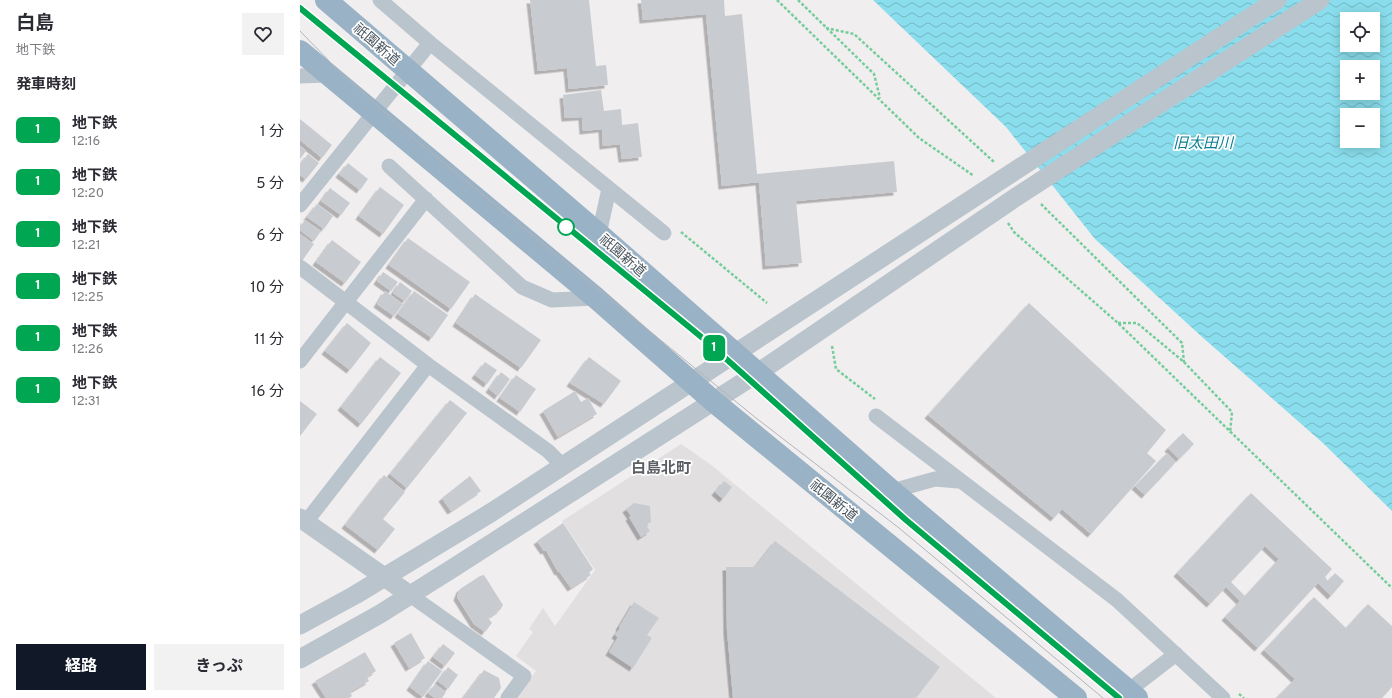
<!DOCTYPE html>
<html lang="ja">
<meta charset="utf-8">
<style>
body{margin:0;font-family:Overpass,"Noto Sans JP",sans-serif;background:#f2f2f3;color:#2b2b33;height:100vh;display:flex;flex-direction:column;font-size:15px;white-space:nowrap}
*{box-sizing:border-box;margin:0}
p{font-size:13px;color:#7c7c81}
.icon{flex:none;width:22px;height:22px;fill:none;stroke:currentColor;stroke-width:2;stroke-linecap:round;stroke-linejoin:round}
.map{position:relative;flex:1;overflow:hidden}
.panel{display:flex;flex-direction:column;background:#fff;width:300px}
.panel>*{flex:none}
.badge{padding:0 8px;border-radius:6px;font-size:14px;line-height:26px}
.tools{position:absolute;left:1040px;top:12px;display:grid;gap:8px}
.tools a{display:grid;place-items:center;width:40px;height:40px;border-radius:0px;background:#fff;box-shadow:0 2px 10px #0003;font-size:20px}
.map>.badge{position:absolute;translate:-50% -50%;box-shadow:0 0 0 2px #fff}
h2{padding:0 16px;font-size:15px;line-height:36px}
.round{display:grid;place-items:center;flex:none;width:42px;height:42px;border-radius:0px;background:#f2f2f3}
.headline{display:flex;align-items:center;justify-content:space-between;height:68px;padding:0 16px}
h1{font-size:19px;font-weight:700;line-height:30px}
.button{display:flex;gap:8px;margin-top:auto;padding:8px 16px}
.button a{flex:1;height:46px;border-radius:0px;background:#111827;color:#fff;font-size:16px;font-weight:700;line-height:46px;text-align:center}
.button a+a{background:#f2f2f3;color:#2b2b33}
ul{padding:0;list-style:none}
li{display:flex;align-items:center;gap:12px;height:52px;padding:0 16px}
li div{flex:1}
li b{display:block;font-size:15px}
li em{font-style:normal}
li .badge{min-width:44px;font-weight:700;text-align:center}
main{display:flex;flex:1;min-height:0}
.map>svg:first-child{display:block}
.education{fill:#e2dfe1}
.water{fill:url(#water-waves);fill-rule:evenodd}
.building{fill:#c8ccd1;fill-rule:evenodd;filter:url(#shadow)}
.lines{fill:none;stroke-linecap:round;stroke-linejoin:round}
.path{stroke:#75cd9c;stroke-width:2.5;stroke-dasharray:3 2;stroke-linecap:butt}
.minor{stroke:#bac4cc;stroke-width:15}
.tertiary{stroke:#bac4cc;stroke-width:19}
.trunk{stroke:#9ab2c5;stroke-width:22}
.tram{stroke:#b1b4b9;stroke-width:1}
.line-casing{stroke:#fff;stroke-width:9}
.line{stroke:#00a651;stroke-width:6}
.stop-dot{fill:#fff;stroke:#00a651;stroke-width:2}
.labels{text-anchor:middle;stroke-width:3.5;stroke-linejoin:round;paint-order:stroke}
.street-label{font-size:14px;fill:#47535c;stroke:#fff}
.water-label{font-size:15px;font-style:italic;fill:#0d7f92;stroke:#fff}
.neighbourhood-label{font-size:15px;font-weight:bold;fill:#5b5f63;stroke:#fff}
</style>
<main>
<section class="panel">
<div class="headline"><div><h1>白島</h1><p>地下鉄</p></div><a class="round"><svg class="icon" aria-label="heart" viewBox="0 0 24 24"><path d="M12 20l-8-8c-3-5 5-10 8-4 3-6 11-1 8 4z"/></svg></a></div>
<h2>発車時刻</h2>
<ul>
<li><span class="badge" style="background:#00a651;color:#fff">1</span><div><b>地下鉄</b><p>12:16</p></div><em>1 分</em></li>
<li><span class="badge" style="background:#00a651;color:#fff">1</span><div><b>地下鉄</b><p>12:20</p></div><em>5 分</em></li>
<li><span class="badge" style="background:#00a651;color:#fff">1</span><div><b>地下鉄</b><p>12:21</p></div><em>6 分</em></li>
<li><span class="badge" style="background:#00a651;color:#fff">1</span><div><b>地下鉄</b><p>12:25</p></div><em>10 分</em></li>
<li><span class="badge" style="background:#00a651;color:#fff">1</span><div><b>地下鉄</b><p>12:26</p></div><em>11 分</em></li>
<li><span class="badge" style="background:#00a651;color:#fff">1</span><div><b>地下鉄</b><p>12:31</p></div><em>16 分</em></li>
</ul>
<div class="button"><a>経路</a><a>きっぷ</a></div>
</section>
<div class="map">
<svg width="1092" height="698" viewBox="0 0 1092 698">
<defs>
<pattern id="water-waves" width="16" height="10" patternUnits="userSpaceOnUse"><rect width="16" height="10" fill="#8addec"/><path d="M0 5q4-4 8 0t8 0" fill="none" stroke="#73b6c2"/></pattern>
<filter id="shadow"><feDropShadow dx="-3.5" dy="3.5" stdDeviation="0" flood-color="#0004"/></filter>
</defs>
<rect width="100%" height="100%" fill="#f1eeef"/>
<path class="education" d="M 381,444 L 410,464 L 696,698 L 217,698 L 236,671 L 216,656 L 233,632 L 229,629 L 243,608 L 255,626 L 295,570 L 262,521 Z"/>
<path class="water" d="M 573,0 L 1092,0 L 1092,511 L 1024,444 L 901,336 L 795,239 L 706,127 ZM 1047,19 L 1073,19 L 1073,45 L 1047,45 ZM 1047,67 L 1073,67 L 1073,93 L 1047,93 ZM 1047,115 L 1073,115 L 1073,141 L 1047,141 Z"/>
<path class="building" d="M 230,0 L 289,0 L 296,66 L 306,65 L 308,85 L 269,89 L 267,68 L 238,71 Z
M 341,0 L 424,0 L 425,16 L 442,14 L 457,174 L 594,161 L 597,192 L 496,201 L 502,263 L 466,266 L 459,182 L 422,186 L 406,14 L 343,20 Z
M 301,90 L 304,111 L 321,109 L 322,125 L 338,123 L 342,157 L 322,159 L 320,144 L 303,146 L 302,129 L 283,131 L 282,117 L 265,118 L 263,95 Z
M 0,119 L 32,145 L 22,158 L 0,140 Z
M 0,146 L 6,151 L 0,159 Z
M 8,154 L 19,163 L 6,179 L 0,175 L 0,165 Z
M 48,163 L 68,179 L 60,190 L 39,174 Z
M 80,187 L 104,205 L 83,234 L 59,216 Z
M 30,188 L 50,203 L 41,215 L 21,201 Z
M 17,204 L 33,216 L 24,229 L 7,217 Z
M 5,220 L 21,231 L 14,241 L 0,230 L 0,227 Z
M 0,234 L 14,244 L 2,261 L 0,259 Z
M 108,238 L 170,282 L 151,309 L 89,265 Z
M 32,240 L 61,262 L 45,283 L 16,262 Z
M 83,272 L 98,282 L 91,291 L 77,281 Z
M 100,282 L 112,291 L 105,301 L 93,293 Z
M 85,291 L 103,304 L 94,316 L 77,304 Z
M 114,291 L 148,315 L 132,338 L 98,314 Z
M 175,294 L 241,340 L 221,368 L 156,323 Z
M 729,303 L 866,430 L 847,453 L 856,461 L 791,534 L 762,509 L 754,518 L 628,415 Z
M 47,323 L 71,343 L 50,370 L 25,351 Z
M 80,357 L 101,373 L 61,424 L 41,407 Z
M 289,357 L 321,381 L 304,404 L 270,383 Z
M 185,362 L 197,370 L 187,384 L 175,375 Z
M 201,372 L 210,379 L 198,396 L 189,389 Z
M 216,375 L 236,389 L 220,412 L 200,398 Z
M 275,391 L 281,402 L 288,398 L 297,414 L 258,437 L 243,411 Z
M 150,400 L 167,413 L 107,488 L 90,474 Z
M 0,401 L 17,414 L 0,436 Z
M 883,433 L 894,444 L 879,459 L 868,448 Z
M 867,453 L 876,462 L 845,495 L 835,486 Z
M 84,475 L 105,492 L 83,519 L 95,529 L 78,550 L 45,525 Z
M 170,476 L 181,491 L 151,511 L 142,498 Z
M 424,481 L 432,487 L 423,499 L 415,492 Z
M 951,493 L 1032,569 L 1025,577 L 1028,581 L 1035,573 L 1044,581 L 1031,596 L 1018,583 L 958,648 L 925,617 L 940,601 L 926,587 L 910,604 L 877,573 ZM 965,546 L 979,559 L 945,596 L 931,582 Z
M 334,503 L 350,506 L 351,522 L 346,525 L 350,531 L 341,537 L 329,517 L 331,516 L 326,509 Z
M 263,523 L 293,569 L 289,573 L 291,575 L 271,588 L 259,571 L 258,572 L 246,550 L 244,551 L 237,541 Z
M 475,541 L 640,667 L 616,698 L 433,698 L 427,631 L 426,567 L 455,567 Z
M 184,575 L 203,605 L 200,610 L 188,618 L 192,623 L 185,632 L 174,624 L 157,597 L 160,589 L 180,576 Z
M 1014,597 L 1046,628 L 1068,604 L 1092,626 L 1092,687 L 1082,698 L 976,698 L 995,679 L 964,650 Z
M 334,602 L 359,618 L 347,635 L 352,638 L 333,668 L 309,652 L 318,637 L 315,635 L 320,628 L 319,627 Z
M 111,633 L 125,658 L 109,668 L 94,643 Z
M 143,644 L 155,653 L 145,666 L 133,657 Z
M 65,652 L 76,671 L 67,677 L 69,681 L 50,692 L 52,696 L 49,698 L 26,698 L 15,681 Z
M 128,661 L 142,671 L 123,697 L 110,687 Z
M 148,667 L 158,675 L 148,689 L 138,681 Z
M 184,670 L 199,678 L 201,688 L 194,698 L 163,698 Z
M 135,684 L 146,692 L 142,698 L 135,698 L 128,693 Z"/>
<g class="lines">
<path class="path" d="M 477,0 L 619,138 L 674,176
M 498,0 L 574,74 L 580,98
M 526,28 L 554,34 L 694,162
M 741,204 L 882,343 L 884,362
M 708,223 L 714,232 L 818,323 L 1092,588
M 381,232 L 467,303
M 818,323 L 837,323 L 884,362 L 932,412 L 930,433
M 532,346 L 536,369 L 575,399
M 939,694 L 944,698"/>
<path class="minor" d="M 80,0 L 130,43 L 364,233
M 0,76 L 28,75
M 89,166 L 222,287 L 252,300 L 296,298
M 0,205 L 130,43
M 299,234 L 309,189
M 0,267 L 128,365 L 248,451 L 263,466
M 0,361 L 126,199
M 576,416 L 817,600 L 923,698
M 592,491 L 635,479 L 658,481
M 6,522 L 128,365
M 110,595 L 224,676 L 208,698
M 828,691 L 876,654"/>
<path class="tertiary" d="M 0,518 L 110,595
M 0,625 L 55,595 L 192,512 L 977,0
M 0,659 L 80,614 L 150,570 L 456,374 L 716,197 L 1020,0"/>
<path class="trunk" d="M 26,0 L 299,234 L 592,491 L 837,698
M 0,51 L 296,298 L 413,401 L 776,698"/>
<path class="tram" d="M 0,8 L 405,340 L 606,520 L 819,698
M 0,31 L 32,64 L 106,132 L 456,418 L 599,528 L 803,698"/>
</g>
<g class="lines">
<g class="line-casing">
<path id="line" d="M 0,8 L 405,340 L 606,520 L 819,698"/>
</g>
<use href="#line" class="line"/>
</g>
<circle class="stop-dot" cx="266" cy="227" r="8"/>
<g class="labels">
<g class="street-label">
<text transform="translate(77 44) rotate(41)" y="5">祇園新道</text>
<text transform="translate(323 255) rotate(41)" y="5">祇園新道</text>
<text transform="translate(534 500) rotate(39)" y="5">祇園新道</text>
</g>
<g class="water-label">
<text x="903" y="148">旧太田川</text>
</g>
<g class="neighbourhood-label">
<text x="361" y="473">白島北町</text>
</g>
</g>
</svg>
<div class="tools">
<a><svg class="icon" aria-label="locate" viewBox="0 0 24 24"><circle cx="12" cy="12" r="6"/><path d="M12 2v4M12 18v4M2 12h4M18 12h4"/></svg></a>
<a>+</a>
<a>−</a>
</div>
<b class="badge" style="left:414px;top:348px;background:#00a651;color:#fff">1</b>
</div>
</main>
